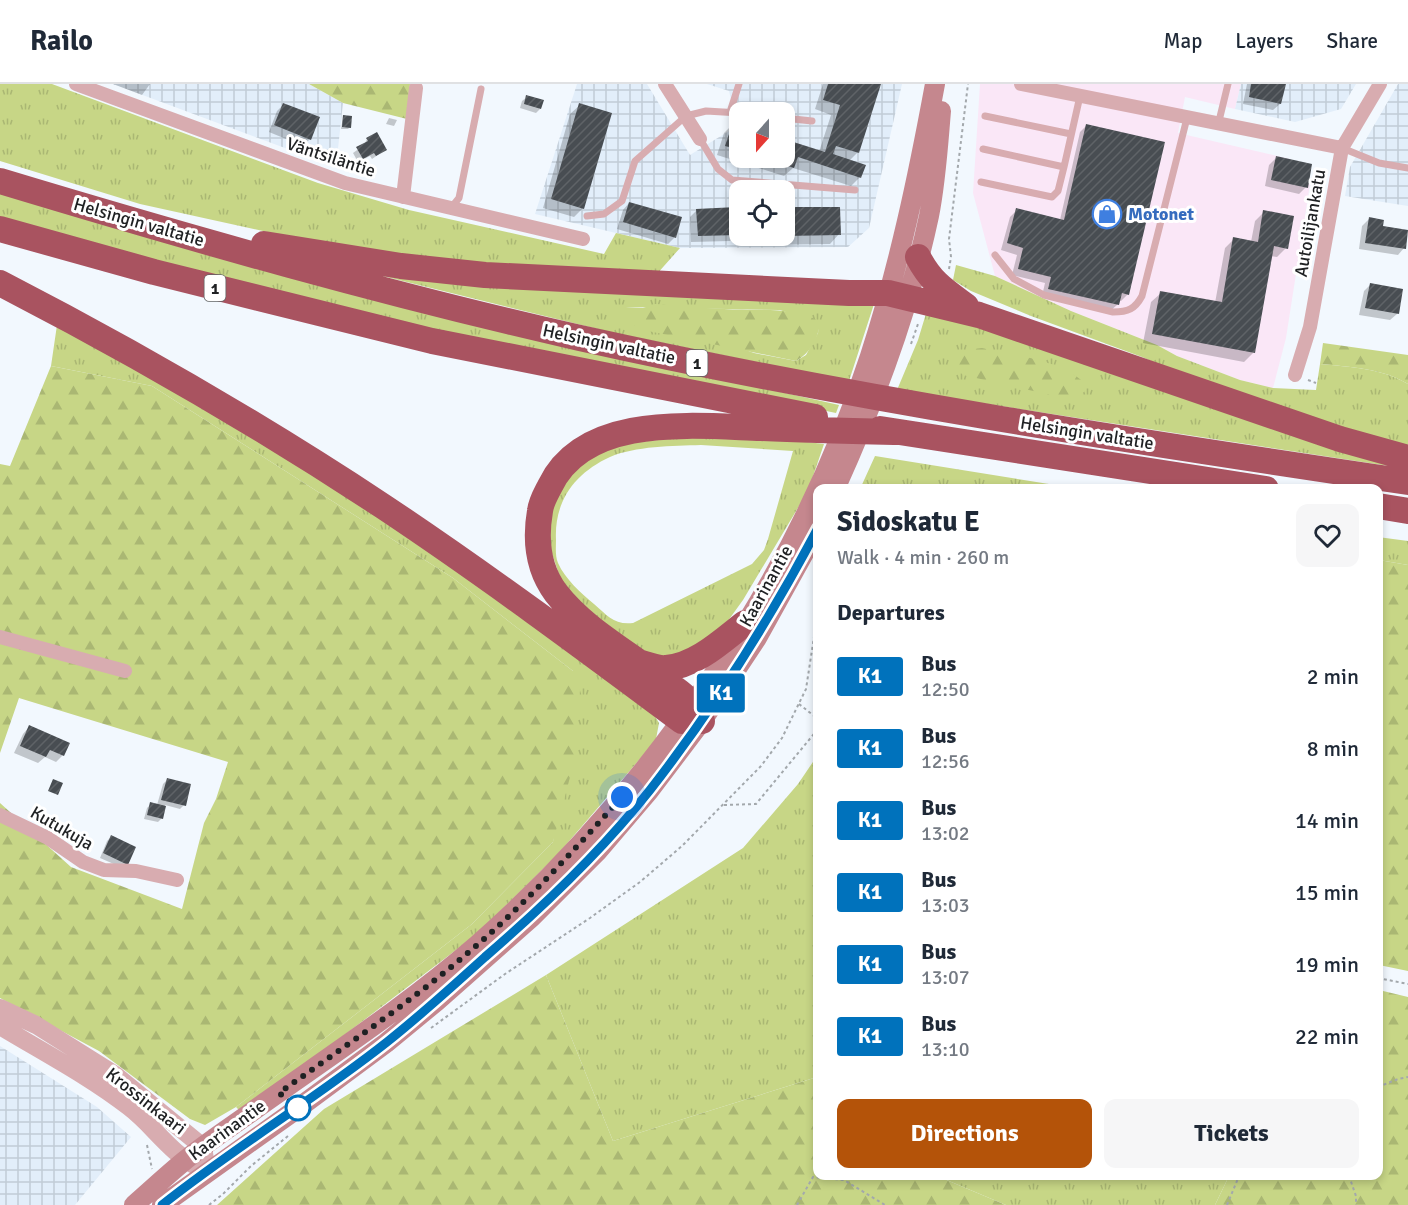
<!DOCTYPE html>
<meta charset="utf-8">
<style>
body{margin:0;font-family:Signika,sans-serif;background:#f6f6f7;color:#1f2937;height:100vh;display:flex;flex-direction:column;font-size:22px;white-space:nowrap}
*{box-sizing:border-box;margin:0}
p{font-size:20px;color:#747a83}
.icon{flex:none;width:33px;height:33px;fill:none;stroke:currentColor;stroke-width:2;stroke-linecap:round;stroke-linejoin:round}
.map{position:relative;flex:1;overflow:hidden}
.side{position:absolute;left:813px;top:400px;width:570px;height:696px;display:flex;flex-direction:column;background:#fff;border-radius:12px;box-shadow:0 3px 9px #0003}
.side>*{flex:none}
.badge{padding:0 12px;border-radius:4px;font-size:21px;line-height:39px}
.needle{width:39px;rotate:201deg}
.fabs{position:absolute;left:729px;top:18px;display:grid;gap:12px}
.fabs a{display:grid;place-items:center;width:66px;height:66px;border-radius:12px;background:#fff;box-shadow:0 3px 9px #0003;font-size:30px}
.you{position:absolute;width:30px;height:30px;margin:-15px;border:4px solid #fff;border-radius:50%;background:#1a73e8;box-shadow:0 0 0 9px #1a73e833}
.map>.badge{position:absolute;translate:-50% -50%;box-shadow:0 0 0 3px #fff}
h2{padding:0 24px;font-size:22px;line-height:54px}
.round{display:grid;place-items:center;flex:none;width:63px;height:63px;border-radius:12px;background:#f6f6f7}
.head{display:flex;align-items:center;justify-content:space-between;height:102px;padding:0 24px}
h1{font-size:28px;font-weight:700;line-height:45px}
.action{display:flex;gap:12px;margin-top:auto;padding:12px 24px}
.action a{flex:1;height:69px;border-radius:12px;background:#b45309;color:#fff;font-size:24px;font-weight:700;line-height:69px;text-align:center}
.action a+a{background:#f6f6f7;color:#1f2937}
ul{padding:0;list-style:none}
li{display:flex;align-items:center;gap:18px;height:72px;padding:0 24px}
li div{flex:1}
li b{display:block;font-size:22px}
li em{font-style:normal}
li .badge{min-width:66px;font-weight:700;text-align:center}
header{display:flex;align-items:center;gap:36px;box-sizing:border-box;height:84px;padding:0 30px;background:#fff;border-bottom:2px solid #e0e1e3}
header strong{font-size:28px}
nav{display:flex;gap:33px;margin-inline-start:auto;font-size:21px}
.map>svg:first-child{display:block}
.commercial{fill:#fae7f7}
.industrial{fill:url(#industrial-grid);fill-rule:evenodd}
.grass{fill:url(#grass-tufts);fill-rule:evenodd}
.forest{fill:url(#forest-firs)}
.shadow{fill:#0003}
.building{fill:url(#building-hatch)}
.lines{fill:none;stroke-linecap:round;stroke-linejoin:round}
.path{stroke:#a3a8ac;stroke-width:2;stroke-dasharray:3 3;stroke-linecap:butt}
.service{stroke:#d8acb0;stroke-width:7}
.minor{stroke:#d8acb0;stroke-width:14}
.tertiary{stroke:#d8acb0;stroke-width:18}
.secondary{stroke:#c5878e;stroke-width:20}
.motorway{stroke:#a95360;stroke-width:26}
.line-casing{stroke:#fff;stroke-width:14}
.line{stroke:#0072bc;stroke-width:9}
.walk{stroke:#1f2123;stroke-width:6;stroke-dasharray:0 10.8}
.stop-dot{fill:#fff;stroke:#0072bc;stroke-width:3}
.labels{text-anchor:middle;stroke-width:6;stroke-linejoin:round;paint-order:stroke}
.shield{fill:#fff;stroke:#626465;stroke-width:1.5}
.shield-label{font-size:16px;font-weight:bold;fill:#1f2123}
.street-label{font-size:18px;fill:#1f2123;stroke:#fff}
.shop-label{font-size:18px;font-weight:bold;fill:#366cbe;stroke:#fff;text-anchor:start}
</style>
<header>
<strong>Railo</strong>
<nav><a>Map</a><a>Layers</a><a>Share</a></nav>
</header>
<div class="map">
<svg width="1408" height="1121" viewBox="0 0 1408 1121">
<defs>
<pattern id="industrial-grid" width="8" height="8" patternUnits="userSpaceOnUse" patternTransform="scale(1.5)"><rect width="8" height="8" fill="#e2eefa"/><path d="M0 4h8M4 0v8" fill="none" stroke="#c1ccd6"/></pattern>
<pattern id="grass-tufts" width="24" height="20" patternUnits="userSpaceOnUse" patternTransform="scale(1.5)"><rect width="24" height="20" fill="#c7d686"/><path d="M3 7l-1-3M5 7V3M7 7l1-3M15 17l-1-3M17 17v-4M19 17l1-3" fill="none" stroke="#aab773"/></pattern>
<pattern id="forest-firs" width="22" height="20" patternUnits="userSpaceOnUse" patternTransform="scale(1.5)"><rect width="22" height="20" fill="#c7d686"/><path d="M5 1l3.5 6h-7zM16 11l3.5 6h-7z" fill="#aab773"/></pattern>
<pattern id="building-hatch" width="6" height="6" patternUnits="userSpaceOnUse" patternTransform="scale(1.5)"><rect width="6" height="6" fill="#484d52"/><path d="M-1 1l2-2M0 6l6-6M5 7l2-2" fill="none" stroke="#5f6367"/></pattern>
</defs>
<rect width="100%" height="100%" fill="#f2f8fe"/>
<path class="commercial" d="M 980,0 L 1241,0 L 1235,25 L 1185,13 L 1178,49 L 1290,75 L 1310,100 L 1286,254 L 1273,304 L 1240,296 L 1177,272 L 1157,261 L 1071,227 L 995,192 L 973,109 Z"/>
<path class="industrial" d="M 113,0 L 309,0 L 343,19 L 336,83 Z
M 577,0 L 647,0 L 690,71 L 737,42 L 729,7 L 707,0 L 902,0 L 869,144 L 848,163 L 680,164 L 535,130 ZM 740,28 L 784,28 L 784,74 L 740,74 ZM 740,106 L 784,106 L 784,152 L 740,152 Z
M 1241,0 L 1356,0 L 1341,25 L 1295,38 L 1235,25 Z
M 1398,0 L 1408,0 L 1408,122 L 1345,112 L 1350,83 Z
M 0,962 L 97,1023 L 131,1053 L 75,1121 L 0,1121 Z"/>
<path class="grass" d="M 0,0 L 52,0 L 318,99 L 409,126 L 604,170 L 616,149 L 680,164 L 656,191 L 372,171 L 140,120 L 0,77 Z
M 0,108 L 602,268 L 839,321 L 836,329 L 437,247 L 246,202 L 0,135 Z
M 956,181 L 995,192 L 1071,227 L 1157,261 L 1177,272 L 1240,296 L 1273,304 L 1316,306 L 1320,280 C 1350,283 1382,284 1408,300 L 1408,366 L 1217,306 L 1142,273 L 1031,232 L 971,207 L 953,196 Z
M 346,183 L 874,220 L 849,297 L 614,249 ZM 625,223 L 780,226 L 819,239 L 818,249 L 806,271 L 796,277 L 754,269 Z
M 928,223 L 1408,385 L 897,306 L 918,256 Z
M 57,241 C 154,293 251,347 343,407 C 450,476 552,552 653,629 L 659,639 L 656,655 L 646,668 L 558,770 L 477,850 L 242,1029 L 236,1023 L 472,840 L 553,758 L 573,587 L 453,494 L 152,302 L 51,282 Z
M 730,349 L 824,360 L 808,407 L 743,516 L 725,541 L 692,567 L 661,575 L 632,565 L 563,502 L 544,446 L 568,388 L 617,360 ZM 701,361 L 793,367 L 768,455 L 764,466 L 752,480 L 633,539 C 614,541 608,532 594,520 C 581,509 565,495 558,479 C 555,472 556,463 556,456 C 554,417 575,389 610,373 C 635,362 673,362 701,361 Z
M 875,372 L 1080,405 L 860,405 Z
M 1378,453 L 1408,457 L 1408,481 L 1379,476 Z
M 817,672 L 817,993 L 613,1057 L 546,891 L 743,764 L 798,700 Z
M 937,1092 L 1229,1092 L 1215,1121 L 1006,1121 Z"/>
<path class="forest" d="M 309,0 L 410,0 L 407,35 L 343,19 Z
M 655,220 C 678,222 701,224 724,225 C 749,227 801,222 820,239 C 818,255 810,269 796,277 L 643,246 L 628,238 L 622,229 L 625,223 L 643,224 Z
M 1323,259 L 1408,271 L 1408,300 C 1382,284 1350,283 1320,280 Z
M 982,264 C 1016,272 1059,275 1085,299 L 1085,307 L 1077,314 L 1068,315 L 963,291 L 956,283 L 958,275 L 965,266 Z
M 51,282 L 152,302 L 453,494 L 573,587 L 580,606 L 575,674 L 553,758 L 472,840 L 236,1023 L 205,1041 L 190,1035 L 99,967 L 0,914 L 0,719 L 71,783 L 182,825 L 204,739 L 216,715 L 228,678 L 19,614 L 0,669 L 0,380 L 10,382 Z
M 1379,476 L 1408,481 L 1408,887 L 1379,881 Z
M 546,891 L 613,1057 L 817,993 L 818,1092 L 937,1092 L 1006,1121 L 217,1121 L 324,1025 Z
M 1379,906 L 1408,913 L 1408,1121 L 1215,1121 L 1229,1092 L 1378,1092 Z"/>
<path class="shadow" d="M 113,0 L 150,0 L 142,11 Z
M 823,0 L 879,0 L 858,68 L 849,77 L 860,93 L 851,102 L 793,84 L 784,92 L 717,71 L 724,49 L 733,40 L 740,42 L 740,74 L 784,74 L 819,68 L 831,31 L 815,25 Z
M 1247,0 L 1284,0 L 1280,20 L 1273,26 L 1243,20 Z
M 527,13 L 540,25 L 536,29 L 520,24 L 522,17 Z
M 284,20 L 310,55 L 303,62 L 269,48 L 277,27 Z
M 580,21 L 583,124 L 574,133 L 543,124 L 570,30 Z
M 343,33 L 350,43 L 348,45 L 341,45 Z
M 389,34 L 397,36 L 394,42 L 386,40 Z
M 1087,41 L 1128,210 L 1121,217 L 1118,216 L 1117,221 L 1110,227 L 1042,212 L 1045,199 L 1012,191 L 1017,171 L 1001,166 L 1010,133 L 1017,126 L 1060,136 L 1080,48 Z
M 367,55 L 385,66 L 372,75 L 370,72 L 358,78 L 353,69 L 364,61 Z
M 1276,74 L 1306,103 L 1299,110 L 1265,102 L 1269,81 Z
M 629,119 L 675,153 L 668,160 L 617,145 L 623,126 Z
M 697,126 L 736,150 L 730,157 L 691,158 L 690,133 Z
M 1264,128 L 1286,164 L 1277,173 L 1270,172 L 1254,268 L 1244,278 L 1143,259 L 1151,218 L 1161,209 L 1215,219 L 1225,164 L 1234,155 L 1251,158 L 1255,137 Z
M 1369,135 L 1404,164 L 1398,171 L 1359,165 L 1362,142 Z
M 839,150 L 830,160 L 754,161 L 754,152 Z
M 1371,200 L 1402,206 L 1397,230 L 1390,236 L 1359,231 L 1364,207 Z
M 29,643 L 63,671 L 56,678 L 45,673 L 38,679 L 14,669 L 23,650 Z
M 167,696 L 184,721 L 180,725 L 165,721 L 162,734 L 158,738 L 144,735 L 147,724 L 151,720 L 157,721 L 163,700 Z
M 111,753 L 127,780 L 123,784 L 100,774 L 107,757 Z"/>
<path class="building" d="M 828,0 L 881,0 L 859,69 L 836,62 L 833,70 L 866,81 L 861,94 L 798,73 L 794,84 L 763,74 L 784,74 L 784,55 L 825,68 L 840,21 L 823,16 Z
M 1251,0 L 1286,0 L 1281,20 L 1249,13 Z
M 526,11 L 544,16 L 541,25 L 524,20 Z
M 283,19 L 320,33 L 311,56 L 274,41 Z
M 579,19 L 612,29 L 584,125 L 551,115 Z
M 343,31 L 352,32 L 351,44 L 342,43 Z
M 733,38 L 740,41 L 740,66 L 725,62 Z
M 1086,40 L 1165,58 L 1129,211 L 1122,209 L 1119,221 L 1048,205 L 1051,193 L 1018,185 L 1023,164 L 1007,159 L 1016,124 L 1064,136 Z
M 377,48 L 387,66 L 376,72 L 374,69 L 363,75 L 356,63 L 368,57 L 366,54 Z
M 1276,72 L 1312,80 L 1308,104 L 1271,96 Z
M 629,118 L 682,133 L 676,154 L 623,138 Z
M 737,123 L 738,151 L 698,152 L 696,125 Z
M 784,123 L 840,123 L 841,151 L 784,152 Z
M 1263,126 L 1294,132 L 1288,165 L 1274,162 L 1255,269 L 1152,250 L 1160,207 L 1222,218 L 1233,153 L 1258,158 Z
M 1369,133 L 1384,136 L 1383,142 L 1408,146 L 1406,165 L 1365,159 Z
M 1370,199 L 1403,205 L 1399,230 L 1365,224 Z
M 29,641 L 70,659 L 64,672 L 50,666 L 46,673 L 20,662 Z
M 167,694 L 191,700 L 186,722 L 161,716 Z
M 53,695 L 63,699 L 58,711 L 48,707 Z
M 150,718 L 166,722 L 163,735 L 147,731 Z
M 111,751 L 136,763 L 128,781 L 103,769 Z"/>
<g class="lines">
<path class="path" d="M 949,185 L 951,173 L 949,155 L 968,0
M 911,260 L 918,240
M 1308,296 L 1316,299
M 799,620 L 818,635
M 724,721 L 756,720 L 818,645
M 1378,894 L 1408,900
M 431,944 L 505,890 L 590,834 L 640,798 L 682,762 L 761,682 L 782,654 L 806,605 L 818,527
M 1378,1003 L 1398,995 L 1408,993
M 147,1061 L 152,1085
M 1349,1092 L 1356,1112 L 1356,1121
M 209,1121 L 223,1110 L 251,1082 L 288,1052
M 797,1121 L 813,1093 L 844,1096 L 885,1121
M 1227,1121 L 1239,1092"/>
<path class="service" d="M 730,28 L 739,0
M 985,32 L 1071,50
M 784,34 L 812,37
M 1218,41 L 1228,0
M 700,55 L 718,85 L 732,96 L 855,106
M 1342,64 L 1379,79 L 1408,84
M 1064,83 L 1080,12
M 981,98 L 1052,113 L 1058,107 L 1064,83 L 983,65
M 450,125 L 459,114 L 481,5
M 587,132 L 604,130 L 622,117 L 635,77 L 686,32 L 706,27 L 740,29
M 995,171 L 1014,195 L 1044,211 L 1113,228 C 1128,228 1135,225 1142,212 L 1187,34"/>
<path class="minor" d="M 76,0 L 345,99 L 583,155
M 665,0 L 700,55
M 1021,0 L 1342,64
M 403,113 L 416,4
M 1295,291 L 1310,243 L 1342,64 L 1380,0
M 0,553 L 125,587
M 0,731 L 48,754 L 83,778 L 104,786 L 136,787 L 177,796"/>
<path class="tertiary" d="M 0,924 L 36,941 L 114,990 L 203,1063 L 207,1088
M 0,942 C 43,968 89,992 129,1023 C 153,1041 170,1069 198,1083"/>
<path class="secondary" d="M 835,405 C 875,317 909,226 929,132 C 936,97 938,62 941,27
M 134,1121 C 150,1107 166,1092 183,1078 C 208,1057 237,1039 264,1019 C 336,968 410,919 477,861 C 653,706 797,496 870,272 C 899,183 918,92 935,0
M 162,1121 L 301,1022 L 386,959 L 437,917 L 532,833 L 597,768 L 649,707 L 702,637 L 757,554 L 818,444"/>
<path class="motorway" d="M 0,97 C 192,155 385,210 580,254 C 854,315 1131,357 1408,398
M 0,145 L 154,188 L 432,257 L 815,333
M 264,160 L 401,182 L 485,191 L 849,209 L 888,209 L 979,231 L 1340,355 L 1408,374
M 918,173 C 931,198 944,206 966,222
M 0,199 C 132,267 260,341 384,423 C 486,491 584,564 682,637 L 702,637 C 699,632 697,625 693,621 C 686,611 672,603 662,595 C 626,567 584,545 556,509 C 538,485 535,456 540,427 C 541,418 546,410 550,402 C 585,329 695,342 761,344 C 806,346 852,347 897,348
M 880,345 L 1266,405
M 1378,422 L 1408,427
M 642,579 C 650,581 658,585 666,584 C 696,582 723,556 745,539"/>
</g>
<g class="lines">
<g class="line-casing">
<path id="line" d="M 162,1121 C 235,1063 315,1015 387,958 C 421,931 453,902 485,873 C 544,822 601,768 650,706 C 714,624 769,537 818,444"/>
</g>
<use href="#line" class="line"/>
<path class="walk" d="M 298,1024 L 279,1009 C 345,962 414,916 476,862 C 528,817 575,765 622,713"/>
</g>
<defs>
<g id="shop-ring" transform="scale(1.5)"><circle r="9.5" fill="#fff" stroke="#3f7fe0" stroke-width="1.5"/><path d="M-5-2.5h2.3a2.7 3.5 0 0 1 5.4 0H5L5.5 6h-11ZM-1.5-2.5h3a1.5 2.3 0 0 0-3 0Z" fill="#3f7fe0"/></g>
</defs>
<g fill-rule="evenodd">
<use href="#shop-ring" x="1107" y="130"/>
</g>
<circle class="stop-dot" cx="298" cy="1024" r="12"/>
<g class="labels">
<g class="shield">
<rect x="204.5" y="191" width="21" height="26" rx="4.5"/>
<rect x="686.5" y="266" width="21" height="26" rx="4.5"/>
</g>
<g class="shield-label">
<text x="215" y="210">1</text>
<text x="697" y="285">1</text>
</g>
<g class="street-label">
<text transform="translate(331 73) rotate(18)" y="6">Väntsiläntie</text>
<text transform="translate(139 138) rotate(16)" y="6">Helsingin valtatie</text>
<text transform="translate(1310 139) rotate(-80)" y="6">Autoilijankatu</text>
<text transform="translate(609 260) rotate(12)" y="6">Helsingin valtatie</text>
<text transform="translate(1087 349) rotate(9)" y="6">Helsingin valtatie</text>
<text transform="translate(766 502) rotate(-61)" y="6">Kaarinantie</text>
<text transform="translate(62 744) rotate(30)" y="6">Kutukuja</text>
<text transform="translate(146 1017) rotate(38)" y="6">Krossinkaari</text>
<text transform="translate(227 1046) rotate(-36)" y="6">Kaarinantie</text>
</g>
<g class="shop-label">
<text x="1128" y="136">Motonet</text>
</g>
</g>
</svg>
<div class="fabs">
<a><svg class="needle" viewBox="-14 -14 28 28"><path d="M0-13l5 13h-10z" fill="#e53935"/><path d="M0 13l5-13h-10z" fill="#747a83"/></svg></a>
<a><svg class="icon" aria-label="locate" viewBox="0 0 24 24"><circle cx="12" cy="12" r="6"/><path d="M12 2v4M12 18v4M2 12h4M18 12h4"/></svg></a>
</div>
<div class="you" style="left:622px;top:713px"></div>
<b class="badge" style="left:721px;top:609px;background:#0072bc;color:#fff">K1</b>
<section class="side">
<div class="head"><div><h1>Sidoskatu E</h1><p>Walk · 4 min · 260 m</p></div><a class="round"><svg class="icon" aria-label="heart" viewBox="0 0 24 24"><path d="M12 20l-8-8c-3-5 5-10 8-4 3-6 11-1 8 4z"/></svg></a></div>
<h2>Departures</h2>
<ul>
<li><span class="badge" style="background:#0072bc;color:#fff">K1</span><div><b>Bus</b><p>12:50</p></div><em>2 min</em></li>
<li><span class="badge" style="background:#0072bc;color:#fff">K1</span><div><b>Bus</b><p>12:56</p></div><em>8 min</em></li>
<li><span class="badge" style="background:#0072bc;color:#fff">K1</span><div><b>Bus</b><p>13:02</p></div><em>14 min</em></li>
<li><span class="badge" style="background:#0072bc;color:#fff">K1</span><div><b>Bus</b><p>13:03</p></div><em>15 min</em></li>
<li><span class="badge" style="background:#0072bc;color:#fff">K1</span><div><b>Bus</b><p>13:07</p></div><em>19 min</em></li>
<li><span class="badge" style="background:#0072bc;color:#fff">K1</span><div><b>Bus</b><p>13:10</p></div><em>22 min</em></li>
</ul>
<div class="action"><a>Directions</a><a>Tickets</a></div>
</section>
</div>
